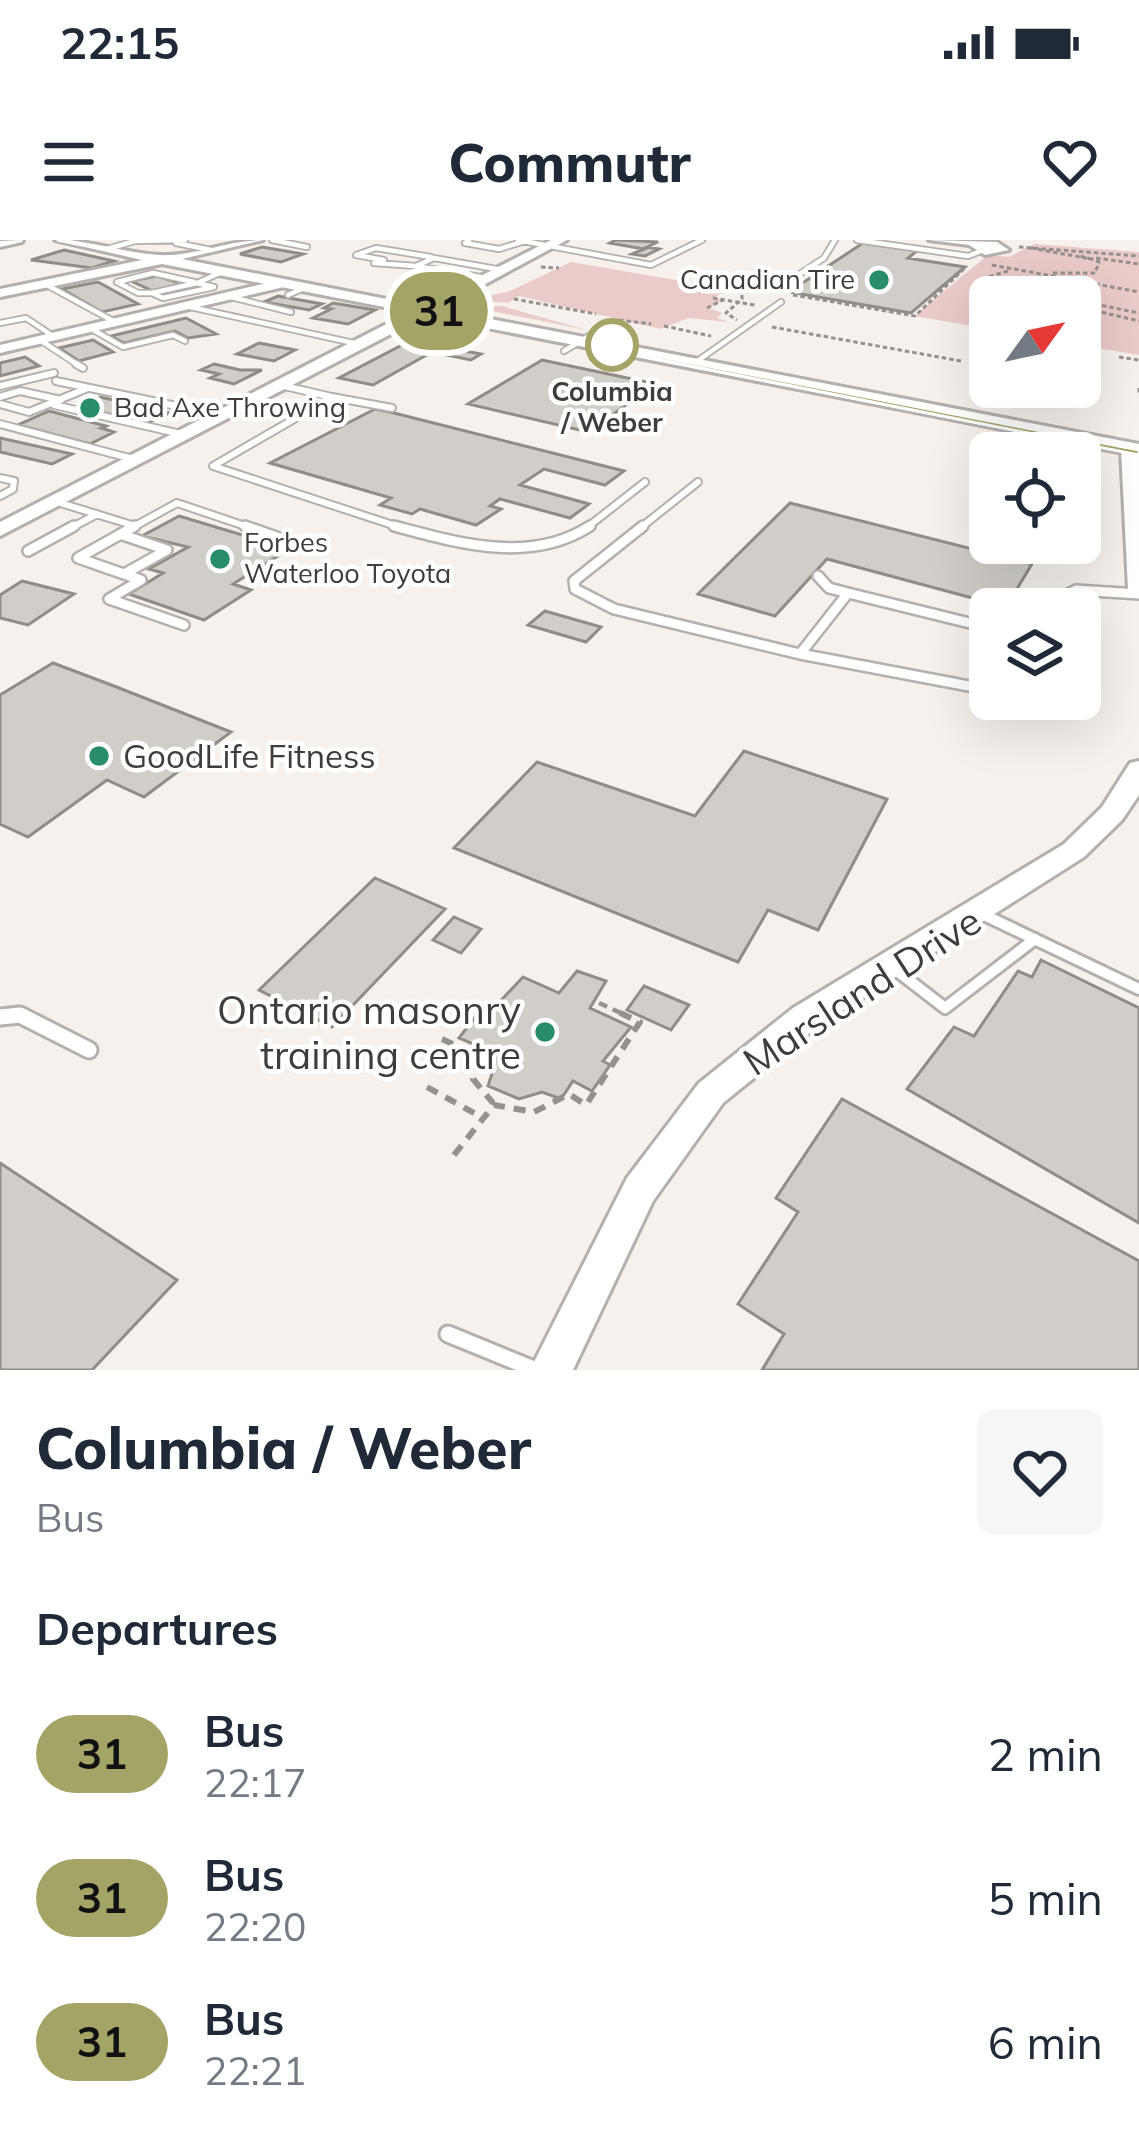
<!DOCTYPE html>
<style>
body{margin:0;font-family:Mulish,sans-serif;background:#f6f6f7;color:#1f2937;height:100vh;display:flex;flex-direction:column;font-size:45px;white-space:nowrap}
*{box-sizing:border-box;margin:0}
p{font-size:39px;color:#747a83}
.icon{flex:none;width:66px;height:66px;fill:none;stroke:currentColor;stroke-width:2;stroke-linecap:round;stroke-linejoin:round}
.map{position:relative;height:1130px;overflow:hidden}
.drawer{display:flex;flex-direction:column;background:#fff;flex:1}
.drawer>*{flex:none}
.badge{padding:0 24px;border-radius:39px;font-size:42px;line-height:78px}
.needle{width:78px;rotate:57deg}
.fabs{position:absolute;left:969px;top:36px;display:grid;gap:24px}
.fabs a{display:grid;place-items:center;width:132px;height:132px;border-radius:18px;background:#fff;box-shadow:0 12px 48px #0002;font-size:60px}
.map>.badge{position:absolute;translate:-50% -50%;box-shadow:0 0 0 6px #fff}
h2{padding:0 36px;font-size:45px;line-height:108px}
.round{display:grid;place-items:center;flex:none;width:126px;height:126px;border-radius:18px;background:#f6f6f7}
.summary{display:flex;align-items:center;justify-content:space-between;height:204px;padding:0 36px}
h1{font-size:57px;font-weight:800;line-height:90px}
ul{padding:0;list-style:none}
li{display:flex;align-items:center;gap:36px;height:144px;padding:0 36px}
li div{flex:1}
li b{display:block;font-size:45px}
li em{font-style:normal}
li .badge{min-width:132px;font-weight:700;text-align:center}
.status{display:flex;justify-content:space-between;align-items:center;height:84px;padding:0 60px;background:#fff;direction:ltr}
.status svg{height:33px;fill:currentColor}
header{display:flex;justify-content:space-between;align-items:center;height:156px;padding:0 36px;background:#fff;font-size:54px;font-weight:800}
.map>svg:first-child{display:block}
.green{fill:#ebcbc9}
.building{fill:#d1cec9;stroke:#908d88;stroke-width:3}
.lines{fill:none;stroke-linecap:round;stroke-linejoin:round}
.service-far4-casing{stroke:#b5b0ad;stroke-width:8}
.service-far3-casing{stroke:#b5b0ad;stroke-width:10}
.service-far2-casing{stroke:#b5b0ad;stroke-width:14}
.service-far1-casing{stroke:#b5b0ad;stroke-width:16}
.service-casing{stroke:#b5b0ad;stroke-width:21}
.minor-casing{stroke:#b5b0ad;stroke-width:6}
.tertiary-casing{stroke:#b5b0ad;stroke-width:6}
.secondary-casing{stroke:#b5b0ad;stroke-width:6}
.path-far2{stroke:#95918e;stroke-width:3;stroke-dasharray:4.5 3;stroke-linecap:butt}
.path-far1{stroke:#95918e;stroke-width:4.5;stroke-dasharray:9 6;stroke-linecap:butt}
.path{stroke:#95918e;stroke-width:6;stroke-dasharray:12 9;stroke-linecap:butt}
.service-far4{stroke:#fff;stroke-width:4.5}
.service-far3{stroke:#fff;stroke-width:6}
.service-far2{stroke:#fff;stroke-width:9}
.service-far1{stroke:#fff;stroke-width:10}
.service{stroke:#fff;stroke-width:15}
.minor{fill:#fff;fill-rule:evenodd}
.tertiary{fill:#fff;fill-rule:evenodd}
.secondary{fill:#fff;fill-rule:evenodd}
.line{fill:#a4a466;stroke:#fff;stroke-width:3}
.poi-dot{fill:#288d68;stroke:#fff;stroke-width:4.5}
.stop-dot{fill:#fff;stroke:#a4a466;stroke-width:6}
.labels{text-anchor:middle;stroke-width:9;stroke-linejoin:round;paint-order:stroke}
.far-poi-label{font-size:27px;fill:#3f3d3b;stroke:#fff;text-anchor:start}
.far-stop-label{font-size:27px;font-weight:bold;fill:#3f3d3b;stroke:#fff}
.poi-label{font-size:33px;fill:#3f3d3b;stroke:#fff;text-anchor:start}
.near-street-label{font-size:39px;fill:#3f3d3b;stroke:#fff}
.near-poi-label{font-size:39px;fill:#3f3d3b;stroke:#fff;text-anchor:end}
</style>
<div class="status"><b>22:15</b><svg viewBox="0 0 49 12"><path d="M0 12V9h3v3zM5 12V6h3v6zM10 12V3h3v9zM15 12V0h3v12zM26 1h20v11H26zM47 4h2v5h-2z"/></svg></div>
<header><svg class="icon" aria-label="menu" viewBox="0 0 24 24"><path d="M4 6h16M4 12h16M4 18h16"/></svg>Commutr<svg class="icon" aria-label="heart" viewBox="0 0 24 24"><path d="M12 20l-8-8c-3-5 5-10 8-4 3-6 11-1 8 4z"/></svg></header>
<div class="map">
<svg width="1139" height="1130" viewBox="0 0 1139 1130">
<rect width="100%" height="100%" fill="#f6f1ed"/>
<path class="green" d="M 1034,4 L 1139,12 L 1139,115 L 1080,105 L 1080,57 L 990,57 L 990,89 L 914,76 L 988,15 L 1009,17 Z
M 571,22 L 728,49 L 715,57 L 723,60 L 709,68 L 722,73 L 717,78 L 728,82 L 688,78 L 661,89 L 519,56 L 508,63 L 475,60 L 480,67 L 502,66 L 587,90 L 466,66 L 462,62 L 510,51 Z"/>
<path class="building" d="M 616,0 L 658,2 L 647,7 L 659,9 L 645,16 L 632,14 L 644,9 L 610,3 Z
M 863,3 L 917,11 L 908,18 L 965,27 L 911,73 L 789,52 Z
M 262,7 L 303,14 L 281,22 L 240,14 Z
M 64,10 L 114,21 L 92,28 L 31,20 Z
M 157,36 L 183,44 L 153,51 L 131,41 Z
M 98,42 L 138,64 L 102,72 L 62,49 Z
M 278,56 L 322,64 L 309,70 L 264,62 Z
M 333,63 L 375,70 L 348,84 L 313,78 L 331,69 L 324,68 Z
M 186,78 L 216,94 L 188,98 L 175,91 L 124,103 L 111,96 Z
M 425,93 L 457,99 L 443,107 L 481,114 L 471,120 L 432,112 L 373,145 L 339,138 Z
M 93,100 L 113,112 L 79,121 L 59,108 Z
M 259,103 L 295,110 L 274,121 L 237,114 Z
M 25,117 L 39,126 L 0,136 L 0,123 Z
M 542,120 L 656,144 L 588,192 L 468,164 Z
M 214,124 L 240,130 L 262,130 L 234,144 L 210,138 L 219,134 L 201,130 Z
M 100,157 L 170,173 L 148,183 L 78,167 Z
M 375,169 L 390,172 L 624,231 L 605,245 L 544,229 L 520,245 L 589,264 L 570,278 L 500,259 L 490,266 L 501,269 L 476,285 L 420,269 L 412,274 L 380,265 L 391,258 L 270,223 Z
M 49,171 L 106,186 L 101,188 L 114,192 L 90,204 L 18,185 Z
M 0,198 L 72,214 L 52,224 L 0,212 Z
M 790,263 L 1032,324 L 1006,367 L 827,319 L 775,376 L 698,354 Z
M 179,276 L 289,309 L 233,344 L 251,350 L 204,380 L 129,354 L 163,333 L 149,329 L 188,307 L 142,296 Z
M 22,341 L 74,354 L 28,385 L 0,378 L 0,355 Z
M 545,371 L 601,387 L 586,402 L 528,385 Z
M 53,423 L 114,446 L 231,492 L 144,557 L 107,540 L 28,597 L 0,584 L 0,455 Z
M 744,511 L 887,559 L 818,690 L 768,670 L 738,722 L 454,608 L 537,522 L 695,576 Z
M 375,638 L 445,669 L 332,787 L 259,750 Z
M 454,677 L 481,689 L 461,713 L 433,700 Z
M 1041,720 L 1139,768 L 1139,983 L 907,849 L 954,787 L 974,796 L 1018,731 L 1032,737 Z
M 577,731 L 606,741 L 590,768 L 631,787 L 603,821 L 610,825 L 592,851 L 573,841 L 561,859 L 542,852 L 519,859 L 488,846 L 498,815 L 459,798 L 483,767 L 491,771 L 523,737 L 559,753 Z
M 644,746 L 689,765 L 671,790 L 627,770 Z
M 842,859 L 1139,1021 L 1139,1130 L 762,1130 L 784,1094 L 738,1064 L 798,972 L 776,958 Z
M 0,923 L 177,1040 L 92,1130 L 0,1130 Z"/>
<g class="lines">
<g class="service-far4-casing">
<path id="service-far4" d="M 272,0 L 307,7
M 469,0 L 465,3 L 499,9 L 525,1
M 518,0 L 651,25 L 702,0
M 857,0 L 968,16 L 981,11
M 176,3 L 211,10
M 107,9 L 135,1 L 185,0
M 416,26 L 374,23 L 384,20 L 356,15 L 376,8 L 431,17
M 486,38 L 416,26 L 434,18 L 502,30
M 792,39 L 824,18 L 835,0
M 197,43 L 214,47 L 163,58 L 152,53 Z
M 197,43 L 222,32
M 45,44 L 115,82
M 152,53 L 138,53 L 117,42 L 153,33 L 194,42
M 288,55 L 306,47
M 227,56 L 291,72
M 186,66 L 358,104
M 0,83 L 26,78 L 53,96
M 90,88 L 123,107 L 173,95 L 185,101
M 40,100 L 81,127
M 564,111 L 609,84
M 696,122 L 781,62"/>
</g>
<g class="service-far3-casing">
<path id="service-far3" d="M 76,124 L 83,128
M 56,141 L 220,175
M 280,145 L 332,157 L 213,226 L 405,289
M 0,146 L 54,133
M 0,157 L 20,151 L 61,160
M 332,157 L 392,168
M 0,164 L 29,172 L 88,148
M 54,165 L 181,194
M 0,184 L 133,219
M 0,238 L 14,241 L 13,249 L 0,256
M 54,261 L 135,286 L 129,289
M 135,286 L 177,263 L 254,289
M 69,289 L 97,274
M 585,289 L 645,242
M 639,289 L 698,242"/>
</g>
<g class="service-far2-casing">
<path id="service-far2" d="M 135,286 L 78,318 L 141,340 L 109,359 L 184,385
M 245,286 L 291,302
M 394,286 C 458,303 530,325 590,286
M 643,286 L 574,341 L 575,349 L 614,369 L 800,414 L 848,353 L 990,388
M 120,294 L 167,310 L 124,334
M 28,311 L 74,286
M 818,336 L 829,348 L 848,353
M 1039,369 L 1076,350 L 1139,354
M 800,414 L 990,450"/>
</g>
<g class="service-far1-casing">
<path id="service-far1" d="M 980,673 L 1139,749
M 892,727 L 945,768 L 1035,699"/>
</g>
<g class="service-casing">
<path id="service" d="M 0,777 L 20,775 L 89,810
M 448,1094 L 536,1130"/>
</g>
<g class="minor-casing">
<path id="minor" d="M 23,0 L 22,2 L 0,7 L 0,1 Z
M 929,0 L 997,2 L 1009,10 L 985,15 L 969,5 Z"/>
</g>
<g class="tertiary-casing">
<path id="tertiary" d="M 284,39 L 288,46 L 0,113 L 0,105 Z
M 1130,204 L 1136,205 L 1139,214 L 1139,355 L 1128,349 L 1121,209 Z
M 1139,521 L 1139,555 L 1122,580 L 1084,617 L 817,787 L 723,863 L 653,961 L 573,1130 L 530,1130 L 627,938 L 699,843 L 793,768 L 1064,604 L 1102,567 L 1130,523 Z"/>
</g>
<g class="secondary-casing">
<path id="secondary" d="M 55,0 C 91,0 124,13 159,15 C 193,17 228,0 263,0 L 182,19 L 422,66 L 551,0 L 567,0 L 439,69 L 1139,204 L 1139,216 L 426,76 L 0,296 L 0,282 L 410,72 L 162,24 L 0,57 L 0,49 L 142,20 Z"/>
</g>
<path class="path-far2" d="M 1019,7 L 1139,16
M 1031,8 L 1091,19 L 1080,16
M 992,25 L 1139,52
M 541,27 L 559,28
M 1008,31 L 982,39 L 999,51 L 1031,57
M 1053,33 L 1095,33 L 1099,22 L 1091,19 L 1096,18 L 1139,24
M 738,38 L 776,51
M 693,43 L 742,52 L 742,59 L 726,73 L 737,80
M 793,55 L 915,76 L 964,29
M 713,58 L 755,65
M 514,59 L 596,74
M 1080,61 L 1139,73
M 1080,67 L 1139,81
M 707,68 L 723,60
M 619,80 L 651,84
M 664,86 L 711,96
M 772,87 L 961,121
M 1119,117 L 1139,120
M 1139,148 L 1139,155"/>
<path class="path-far1" d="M 599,763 L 625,775"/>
<path class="path" d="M 442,799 L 478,816 L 473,839 L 493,863
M 427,847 L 483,878
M 454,915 L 494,865 L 534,872 L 569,854 L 586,865 L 640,782 L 618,772"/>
<use href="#service-far4" class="service-far4"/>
<use href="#service-far3" class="service-far3"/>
<use href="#service-far2" class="service-far2"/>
<use href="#service-far1" class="service-far1"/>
<use href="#service" class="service"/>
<use href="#minor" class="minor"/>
<use href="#tertiary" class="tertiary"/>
<use href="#secondary" class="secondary"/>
</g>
<path class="line" d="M 57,0 L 62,0 L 1139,210 L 1139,215 Z"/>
<g class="poi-dot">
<circle cx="879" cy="40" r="12"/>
<circle cx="90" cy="168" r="12"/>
<circle cx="220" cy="319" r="12"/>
<circle cx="99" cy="516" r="12"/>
<circle cx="545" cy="792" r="12"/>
</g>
<circle class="stop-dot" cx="612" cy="105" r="24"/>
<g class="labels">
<g class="far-poi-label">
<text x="855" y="49" text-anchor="end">Canadian Tire</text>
<text x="114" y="177">Bad Axe Throwing</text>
<text x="244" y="312">Forbes<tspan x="244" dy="31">Waterloo Toyota</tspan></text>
</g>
<g class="far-stop-label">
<text x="612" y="161">Columbia<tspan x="612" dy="31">/ Weber</tspan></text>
</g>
<g class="poi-label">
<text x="123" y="528">GoodLife Fitness</text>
</g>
<g class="near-street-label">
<text transform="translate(862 751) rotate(-33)" y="14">Marsland Drive</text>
</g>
<g class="near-poi-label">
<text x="521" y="784">Ontario masonry<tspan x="521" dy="45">training centre</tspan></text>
</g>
</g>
</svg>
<div class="fabs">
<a><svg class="needle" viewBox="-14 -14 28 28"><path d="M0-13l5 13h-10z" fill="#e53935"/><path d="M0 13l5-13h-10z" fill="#747a83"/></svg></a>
<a><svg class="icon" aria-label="locate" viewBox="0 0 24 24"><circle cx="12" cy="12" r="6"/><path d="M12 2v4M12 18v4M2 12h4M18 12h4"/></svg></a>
<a><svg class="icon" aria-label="layers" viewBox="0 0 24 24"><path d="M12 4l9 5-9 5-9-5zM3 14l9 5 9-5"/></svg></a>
</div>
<b class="badge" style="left:439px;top:71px;background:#a4a466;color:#111">31</b>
</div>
<section class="drawer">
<div class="summary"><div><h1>Columbia / Weber</h1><p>Bus</p></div><a class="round"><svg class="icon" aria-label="heart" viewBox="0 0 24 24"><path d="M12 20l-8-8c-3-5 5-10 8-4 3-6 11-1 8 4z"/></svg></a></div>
<h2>Departures</h2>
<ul>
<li><span class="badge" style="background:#a4a466;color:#111">31</span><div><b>Bus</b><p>22:17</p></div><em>2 min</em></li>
<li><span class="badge" style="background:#a4a466;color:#111">31</span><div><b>Bus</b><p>22:20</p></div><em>5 min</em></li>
<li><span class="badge" style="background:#a4a466;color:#111">31</span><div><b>Bus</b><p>22:21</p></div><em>6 min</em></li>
</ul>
</section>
